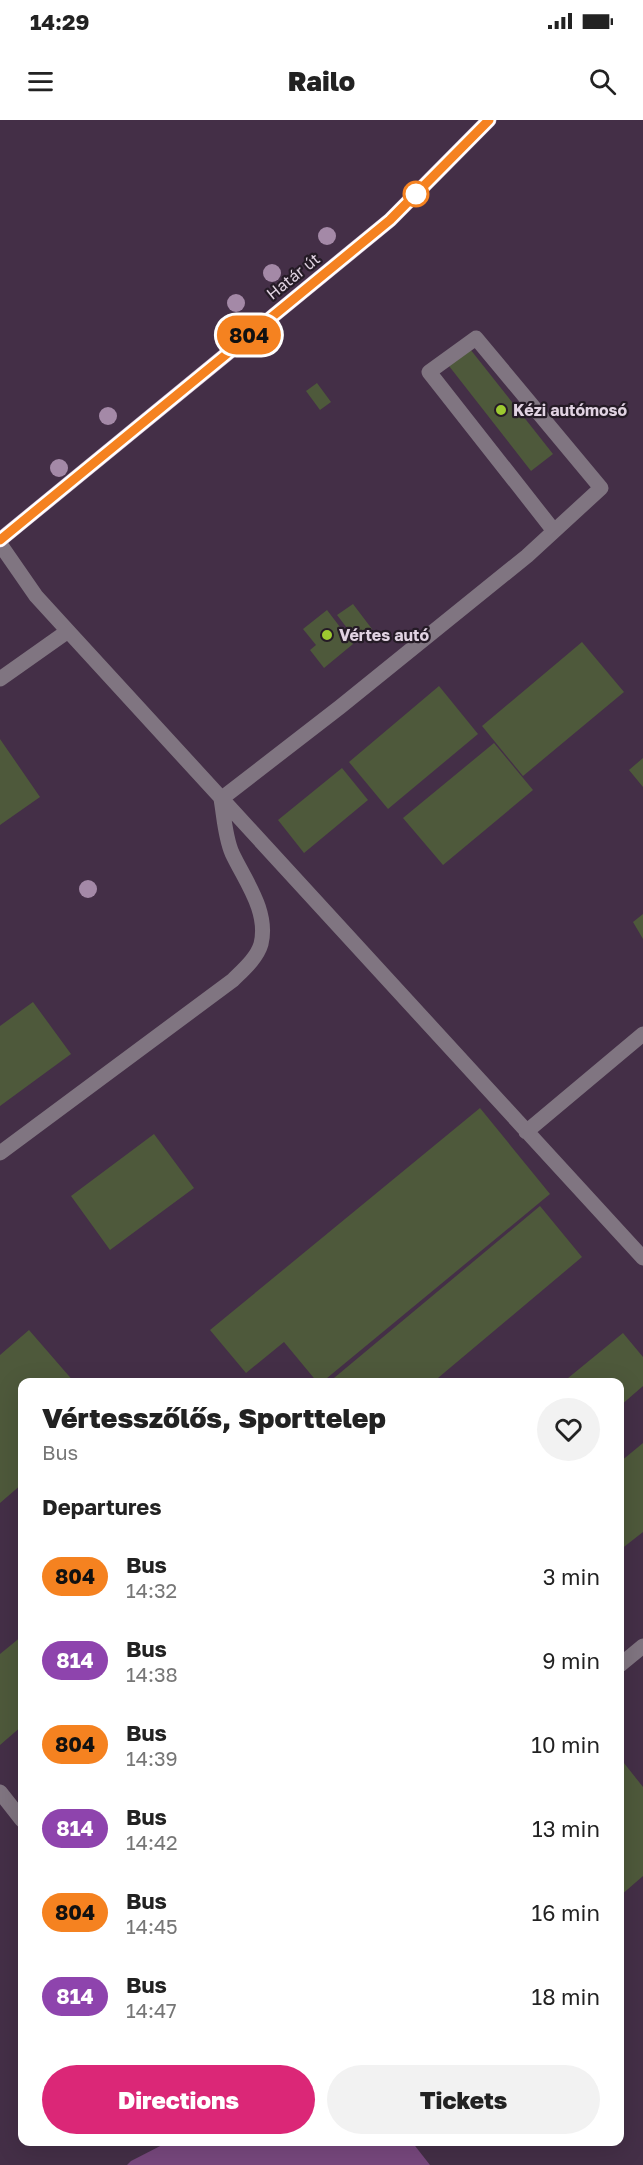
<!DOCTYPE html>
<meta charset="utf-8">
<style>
body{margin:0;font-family:"Golos Text",sans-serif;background:#f2f2f2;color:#222;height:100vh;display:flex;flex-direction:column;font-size:22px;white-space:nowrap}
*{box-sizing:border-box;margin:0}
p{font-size:20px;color:#767676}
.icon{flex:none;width:33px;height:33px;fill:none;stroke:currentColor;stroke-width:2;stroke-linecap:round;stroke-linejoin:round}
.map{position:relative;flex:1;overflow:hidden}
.side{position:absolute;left:18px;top:1258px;width:606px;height:768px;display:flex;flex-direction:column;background:#fff;border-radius:12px;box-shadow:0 6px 24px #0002}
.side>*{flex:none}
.badge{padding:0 12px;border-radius:20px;font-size:21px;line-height:39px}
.map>.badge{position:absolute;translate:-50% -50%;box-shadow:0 0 0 3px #fff}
h2{padding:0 24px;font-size:22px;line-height:54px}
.round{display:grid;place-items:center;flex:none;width:63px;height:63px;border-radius:32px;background:#f2f2f2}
.head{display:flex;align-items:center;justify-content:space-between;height:102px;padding:0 24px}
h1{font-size:28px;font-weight:800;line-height:45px}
.button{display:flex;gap:12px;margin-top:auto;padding:12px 24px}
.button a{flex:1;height:69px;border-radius:36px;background:#db2777;color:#fff;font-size:24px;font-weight:800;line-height:69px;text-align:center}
.button a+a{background:#f2f2f2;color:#222}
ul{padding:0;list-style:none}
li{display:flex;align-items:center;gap:18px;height:84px;padding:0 24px}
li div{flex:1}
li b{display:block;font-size:22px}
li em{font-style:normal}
li .badge{min-width:66px;font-weight:700;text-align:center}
.status{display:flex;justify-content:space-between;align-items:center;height:42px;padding:0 30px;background:#fff;direction:ltr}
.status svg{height:16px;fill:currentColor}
header{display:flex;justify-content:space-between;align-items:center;height:78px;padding:0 24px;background:#fff;font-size:27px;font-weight:800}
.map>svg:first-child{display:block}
.green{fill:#78487e}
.building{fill:#4e593b}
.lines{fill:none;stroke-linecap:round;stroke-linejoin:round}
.minor{stroke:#807581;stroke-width:15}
.major{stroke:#c7b1ca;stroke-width:15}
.tree{fill:#a489a7}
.line-casing{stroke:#fff;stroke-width:14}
.line{stroke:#f58220;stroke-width:9}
.stop-dot{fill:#fff;stroke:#f58220;stroke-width:3}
.poi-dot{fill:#9dca30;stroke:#251b26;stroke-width:2}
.labels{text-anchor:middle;stroke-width:4.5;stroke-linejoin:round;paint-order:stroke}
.street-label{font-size:16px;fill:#e1d3e2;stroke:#251b26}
.poi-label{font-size:16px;font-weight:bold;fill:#e1d3e2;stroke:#251b26;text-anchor:start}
</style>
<div class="status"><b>14:29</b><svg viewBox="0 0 49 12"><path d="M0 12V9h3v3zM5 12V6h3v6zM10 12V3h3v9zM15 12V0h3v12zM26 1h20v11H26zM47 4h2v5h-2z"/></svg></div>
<header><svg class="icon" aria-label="menu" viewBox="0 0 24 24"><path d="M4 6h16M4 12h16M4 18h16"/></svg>Railo<svg class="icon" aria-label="search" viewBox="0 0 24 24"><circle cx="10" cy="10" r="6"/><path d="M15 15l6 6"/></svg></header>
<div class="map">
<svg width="643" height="2045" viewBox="0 0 643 2045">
<rect width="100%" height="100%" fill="#442f47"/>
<path class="green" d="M 168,2022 L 412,2022 L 430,2045 L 127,2045 L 131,2041 Z"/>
<path class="building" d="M 470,229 L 553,334 L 531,351 L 449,246 Z
M 317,263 L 331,282 L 320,290 L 306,271 Z
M 353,484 L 372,509 L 357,521 L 337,495 Z
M 327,490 L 353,524 L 324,548 L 310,530 L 316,525 L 303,509 Z
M 582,522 L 624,572 L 523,656 L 482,606 Z
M 439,566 L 478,614 L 388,689 L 349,642 Z
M 0,619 L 40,677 L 0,705 Z
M 494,623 L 533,670 L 443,745 L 403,698 Z
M 643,638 L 643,667 L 629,650 Z
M 342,648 L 368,680 L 304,733 L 278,700 Z
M 643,794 L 643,819 L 633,802 Z
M 33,882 L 71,934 L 0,986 L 0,906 Z
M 480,988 L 550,1074 L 321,1263 L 318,1263 L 284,1222 L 246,1253 L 210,1210 Z
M 154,1014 L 194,1068 L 110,1130 L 71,1076 Z
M 540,1086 L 582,1137 L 432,1263 L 328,1263 Z
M 29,1210 L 75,1263 L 22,1263 L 22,1364 L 0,1383 L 0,1235 Z
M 623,1213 L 643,1237 L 643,1266 L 620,1286 L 620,1263 L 562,1263 Z
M 643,1323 L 643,1412 L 620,1430 L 620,1342 Z
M 22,1516 L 22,1606 L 0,1625 L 0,1534 Z
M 620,1638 L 643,1667 L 643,1756 L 620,1776 Z"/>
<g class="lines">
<path class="minor" d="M 0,424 L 36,476 L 68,511 L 643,1138
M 0,559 L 68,511
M 221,679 L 340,587 L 527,436 L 601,368 L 476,218 L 429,252 L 554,411
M 526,1012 L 643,914
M 0,1033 L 233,860 C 243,850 257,838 261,824 C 269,791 245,761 232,733 C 225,717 224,696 221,679
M 620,1545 L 643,1526
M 0,1672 L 22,1700"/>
<path class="major" d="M 0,420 L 390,100 L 489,0"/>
</g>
<g class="tree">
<circle cx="327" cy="116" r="9"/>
<circle cx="272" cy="153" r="9"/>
<circle cx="236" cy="183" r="9"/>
<circle cx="108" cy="296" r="9"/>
<circle cx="59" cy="348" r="9"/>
<circle cx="88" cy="769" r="9"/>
</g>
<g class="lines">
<g class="line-casing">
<path id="line" d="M 0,420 L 390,100 L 489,0"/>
</g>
<use href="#line" class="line"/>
</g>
<circle class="stop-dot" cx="416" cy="74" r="12"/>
<g class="poi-dot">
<circle cx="501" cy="290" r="6"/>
<circle cx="327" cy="515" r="6"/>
</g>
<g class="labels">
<g class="street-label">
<text transform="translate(293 156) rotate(-39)" y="6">Határ út</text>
</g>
<g class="poi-label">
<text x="513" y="296">Kézi autómosó</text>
<text x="339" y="521">Vértes autó</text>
</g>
</g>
</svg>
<b class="badge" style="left:249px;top:215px;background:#f58220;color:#111">804</b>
<section class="side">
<div class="head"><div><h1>Vértesszőlős, Sporttelep</h1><p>Bus</p></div><a class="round"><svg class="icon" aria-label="heart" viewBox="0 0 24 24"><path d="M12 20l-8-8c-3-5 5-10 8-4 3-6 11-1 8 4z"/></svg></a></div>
<h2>Departures</h2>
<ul>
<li><span class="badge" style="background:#f58220;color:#111">804</span><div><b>Bus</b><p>14:32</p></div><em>3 min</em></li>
<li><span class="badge" style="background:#8e44ad;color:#fff">814</span><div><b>Bus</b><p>14:38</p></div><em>9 min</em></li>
<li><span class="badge" style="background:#f58220;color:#111">804</span><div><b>Bus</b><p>14:39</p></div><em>10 min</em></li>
<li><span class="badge" style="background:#8e44ad;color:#fff">814</span><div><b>Bus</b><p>14:42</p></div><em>13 min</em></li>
<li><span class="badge" style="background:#f58220;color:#111">804</span><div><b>Bus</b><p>14:45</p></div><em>16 min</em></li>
<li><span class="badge" style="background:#8e44ad;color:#fff">814</span><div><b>Bus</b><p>14:47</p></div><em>18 min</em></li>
</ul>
<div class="button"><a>Directions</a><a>Tickets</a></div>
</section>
</div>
